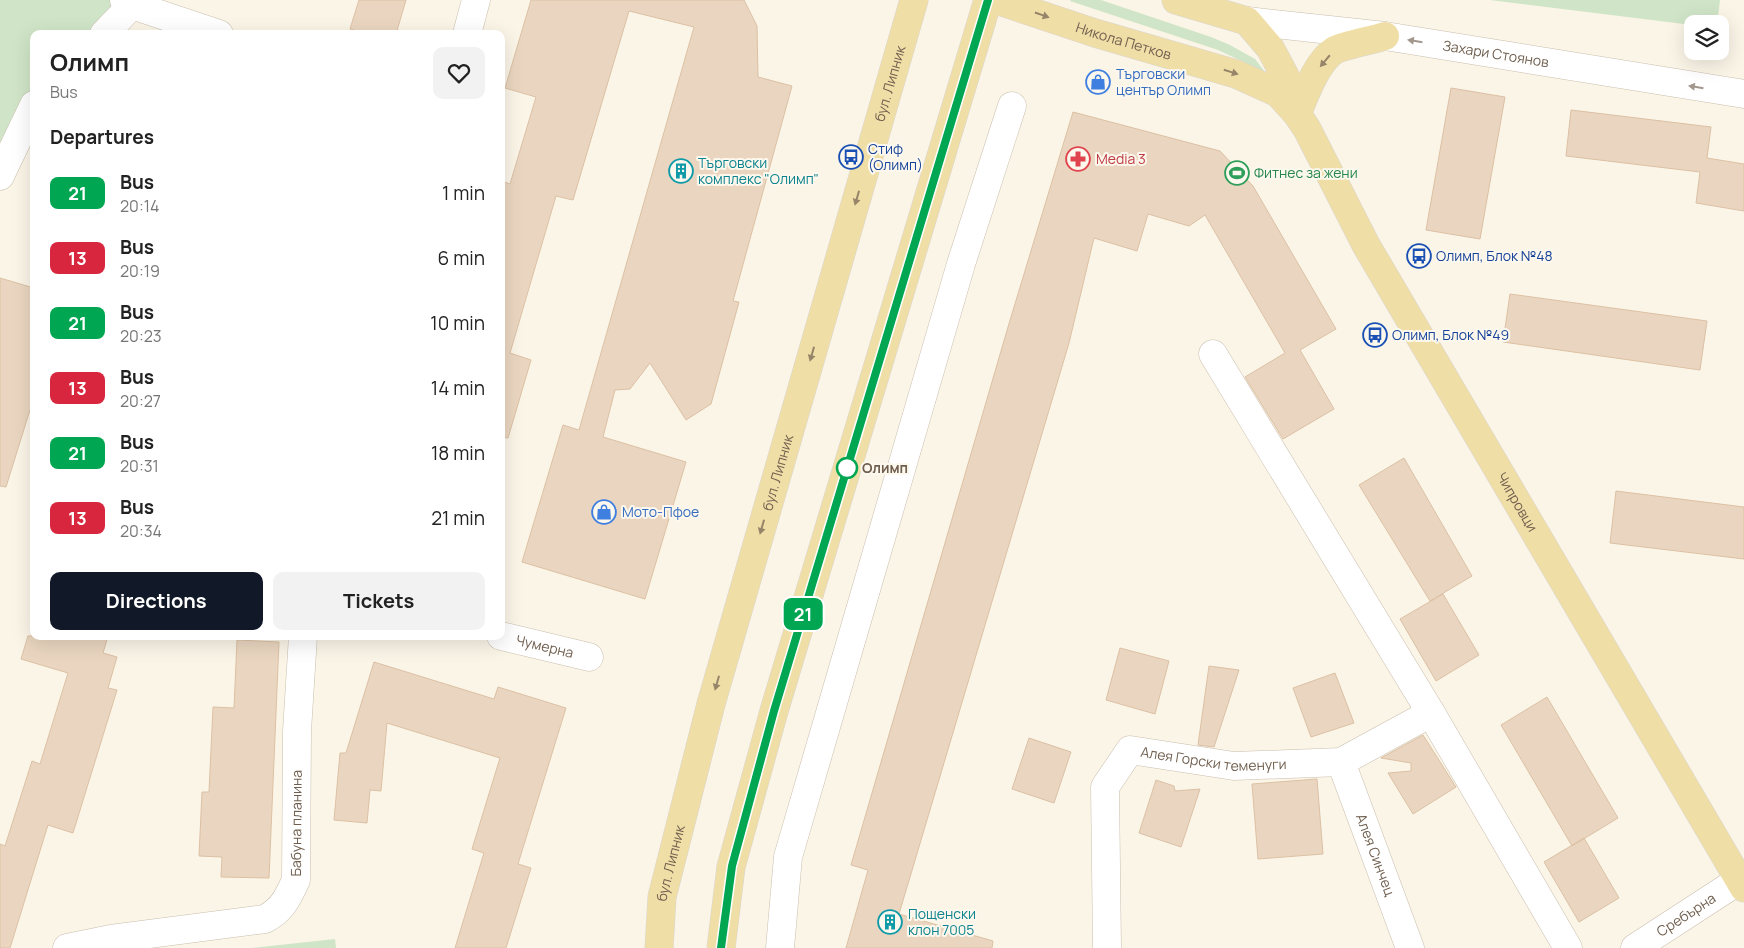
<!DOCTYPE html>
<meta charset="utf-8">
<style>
body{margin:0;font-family:Manrope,sans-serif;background:#f2f2f2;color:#222;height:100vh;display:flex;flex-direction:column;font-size:19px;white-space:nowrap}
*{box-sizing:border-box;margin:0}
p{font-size:16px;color:#767676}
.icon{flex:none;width:28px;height:28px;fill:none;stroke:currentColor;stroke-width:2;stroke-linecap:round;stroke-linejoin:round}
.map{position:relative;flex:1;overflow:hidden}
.sheet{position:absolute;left:30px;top:30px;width:475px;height:610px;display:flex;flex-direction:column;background:#fff;border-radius:10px;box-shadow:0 5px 20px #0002}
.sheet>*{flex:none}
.badge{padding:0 10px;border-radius:8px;font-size:18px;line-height:32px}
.fabs{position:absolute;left:1684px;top:15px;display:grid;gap:10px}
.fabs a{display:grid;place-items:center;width:45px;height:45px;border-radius:10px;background:#fff;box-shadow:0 5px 20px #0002;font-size:25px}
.map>.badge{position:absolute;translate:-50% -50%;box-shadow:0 0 0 2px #fff}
h2{padding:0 20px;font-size:19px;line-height:45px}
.round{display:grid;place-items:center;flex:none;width:52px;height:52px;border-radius:10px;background:#f2f2f2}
.overview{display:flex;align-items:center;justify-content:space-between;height:85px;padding:0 20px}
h1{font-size:24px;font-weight:700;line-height:38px}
.action{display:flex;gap:10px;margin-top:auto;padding:10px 20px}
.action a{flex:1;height:58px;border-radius:10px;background:#111827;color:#fff;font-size:20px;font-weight:700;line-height:58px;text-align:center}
.action a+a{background:#f2f2f2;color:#222}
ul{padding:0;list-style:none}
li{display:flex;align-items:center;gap:15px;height:65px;padding:0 20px}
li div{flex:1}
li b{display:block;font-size:19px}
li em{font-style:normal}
li .badge{min-width:55px;font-weight:700;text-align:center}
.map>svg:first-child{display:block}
.green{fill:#d0e5c7}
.building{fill:#ead6c0;stroke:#dcc0a4}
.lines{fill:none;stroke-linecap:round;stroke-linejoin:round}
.minor-casing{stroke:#cabeae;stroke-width:29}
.major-casing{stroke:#dad5d1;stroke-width:29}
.minor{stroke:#fff;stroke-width:28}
.major{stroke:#f0dea7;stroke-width:28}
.oneway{fill:#968569}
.oneway2{fill:#a2978d}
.line-casing{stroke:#fff;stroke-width:11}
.line{stroke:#00a651;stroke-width:8}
.stop-dot{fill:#fff;stroke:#00a651;stroke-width:2.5}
.labels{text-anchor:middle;stroke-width:4;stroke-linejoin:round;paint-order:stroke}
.street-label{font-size:14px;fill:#705f4f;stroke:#fdf8ed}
.shop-label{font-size:14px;fill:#366cbe;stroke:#fdf8ed;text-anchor:start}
.transit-label{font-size:14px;fill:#164399;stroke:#fdf8ed;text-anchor:start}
.health-label{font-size:14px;fill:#be3a42;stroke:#fdf8ed;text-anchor:start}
.culture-label{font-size:14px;fill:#0d838f;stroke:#fdf8ed;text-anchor:start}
.leisure-label{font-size:14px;fill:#27864d;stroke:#fdf8ed;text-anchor:start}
.stop-label{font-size:14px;font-weight:bold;fill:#705f4f;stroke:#fdf8ed;text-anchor:start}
</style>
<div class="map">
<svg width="1744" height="948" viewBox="0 0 1744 948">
<rect width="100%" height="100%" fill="#faf5e7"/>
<path class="green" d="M 0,0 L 131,0 L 104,34 L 34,34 L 34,105 L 0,161 Z
M 1071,0 L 1101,0 L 1211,37 L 1230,45 L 1255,59 L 1265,72 L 1218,50 L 1070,1 Z
M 1490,0 L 1720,0 L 1717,24 L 1692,24 L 1692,25 Z
M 335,939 L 336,948 L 252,948 Z"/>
<path class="building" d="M 359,0 L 406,0 L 396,34 L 366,34 L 350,29 Z
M 531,0 L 744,0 L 757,26 L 758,77 L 792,86 L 733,301 L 739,302 L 711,404 L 686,420 L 650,363 L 630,389 L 615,390 L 603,437 L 686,462 L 645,599 L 522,562 L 563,425 L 579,430 L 694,27 L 629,11 L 573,200 L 556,196 L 510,353 L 531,360 L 508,438 L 501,437 L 501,181 L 510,184 L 536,97 L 505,88 Z
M 1451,88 L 1505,97 L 1480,239 L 1426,230 Z
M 1571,110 L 1711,127 L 1707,158 L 1744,164 L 1744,211 L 1696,203 L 1700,172 L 1566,156 Z
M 1073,112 L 1220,151 L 1253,186 L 1336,329 L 1300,350 L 1334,409 L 1283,439 L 1245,377 L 1285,353 L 1205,215 L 1189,226 L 1148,214 L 1137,251 L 1094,238 L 1069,343 L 899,914 L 993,941 L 992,948 L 846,948 L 868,870 L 851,865 L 1008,327 Z
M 0,278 L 34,288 L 34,397 L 6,487 L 0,486 Z
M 1510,294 L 1707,321 L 1700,370 L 1503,342 Z
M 1404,458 L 1472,576 L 1430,601 L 1359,485 Z
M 1616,491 L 1744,507 L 1744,559 L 1610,543 Z
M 1443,594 L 1479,655 L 1436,681 L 1400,619 Z
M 28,636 L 108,636 L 103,653 L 117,657 L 108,688 L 117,690 L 73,833 L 48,825 L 10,948 L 0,948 L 0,844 L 5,846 L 32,761 L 40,764 L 68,673 L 21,659 Z
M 237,640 L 279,642 L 269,878 L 221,877 L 222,857 L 199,856 L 202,792 L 209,792 L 213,707 L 234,708 Z
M 1120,648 L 1169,661 L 1155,714 L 1106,700 Z
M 374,662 L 494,699 L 498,687 L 566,708 L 518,864 L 531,868 L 506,948 L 455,948 L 484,853 L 472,849 L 500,758 L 387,723 L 381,791 L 370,790 L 367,823 L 334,820 L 340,753 L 346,753 Z
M 1209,666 L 1239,670 L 1214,747 L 1198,745 Z
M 1335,673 L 1354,723 L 1311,737 L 1293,688 Z
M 1547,697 L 1618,818 L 1572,846 L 1501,725 Z
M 1423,735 L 1456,787 L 1413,814 L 1388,773 L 1411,771 L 1411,763 L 1381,758 Z
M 1029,738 L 1071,752 L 1054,803 L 1012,789 Z
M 1317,779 L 1323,854 L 1258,859 L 1252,784 Z
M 1156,780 L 1174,786 L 1175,791 L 1200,789 L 1181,847 L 1139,833 Z
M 1584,838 L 1619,898 L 1579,922 L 1544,862 Z"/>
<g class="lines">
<g class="minor-casing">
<g id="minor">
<path d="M 124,0 L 132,5 L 219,34"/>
<path id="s1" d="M 1247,21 L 1385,36 L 1744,94"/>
<path d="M 104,34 L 132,5"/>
<path d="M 467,34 L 476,0"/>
<path d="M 0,176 L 34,105"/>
<path d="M 1213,354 L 1431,713 L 1568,948"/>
<path id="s2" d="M 501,636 L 589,657"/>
<path id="s3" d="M 1341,762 L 1410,948"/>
<path id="s4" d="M 67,948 L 111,939 L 265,919 C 283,909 287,899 296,880 L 297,731 L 303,636"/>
<path d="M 780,948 L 788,857 L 961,264 L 1012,106"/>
<path id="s5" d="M 1107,948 L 1105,787 L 1130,750 L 1234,766 L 1341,762 L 1431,713"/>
<path id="s6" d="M 1635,948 L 1738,881"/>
</g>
</g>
<g class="major-casing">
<g id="major">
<path id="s7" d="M 996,0 L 1095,33 L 1236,74 L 1278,93 L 1297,114 L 1307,129 L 1366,245 L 1744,888"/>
<path d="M 1176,0 L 1247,21 L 1270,48 L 1276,59 L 1285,76 L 1296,110"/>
<path d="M 1297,114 C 1305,95 1317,61 1335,50 C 1345,45 1373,40 1385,36"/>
<path id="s8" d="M 659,948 L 662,897 L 711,704 L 914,0"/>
<path d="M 721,948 L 731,867 L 774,711 L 988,0"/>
</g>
</g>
<use href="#minor" class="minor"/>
<use href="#major" class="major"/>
</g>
<defs><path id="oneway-solid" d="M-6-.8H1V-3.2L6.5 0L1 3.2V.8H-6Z" transform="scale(1.25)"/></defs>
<g class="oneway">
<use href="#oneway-solid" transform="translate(1042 15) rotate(19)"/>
<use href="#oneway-solid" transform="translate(1325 61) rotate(130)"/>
<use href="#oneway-solid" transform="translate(1231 72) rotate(17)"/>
<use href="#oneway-solid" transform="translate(857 198) rotate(106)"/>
<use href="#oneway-solid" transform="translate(812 354) rotate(106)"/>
<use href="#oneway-solid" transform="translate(762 527) rotate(106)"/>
<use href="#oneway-solid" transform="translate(717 683) rotate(106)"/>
</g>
<g class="oneway2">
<use href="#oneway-solid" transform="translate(1415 41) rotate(-171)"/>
<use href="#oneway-solid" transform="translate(1696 87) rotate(-171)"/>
</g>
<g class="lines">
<g class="line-casing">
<path id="line" d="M 721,948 L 732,866 L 774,711 L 988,0"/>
</g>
<use href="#line" class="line"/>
</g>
<defs>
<g id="shop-ring" transform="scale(1.25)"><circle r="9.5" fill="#fdf8ed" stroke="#3f7fe0" stroke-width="1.5"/><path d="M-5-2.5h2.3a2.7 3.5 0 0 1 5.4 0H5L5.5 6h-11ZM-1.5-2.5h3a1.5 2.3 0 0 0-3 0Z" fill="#3f7fe0"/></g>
<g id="bus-ring" transform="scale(1.25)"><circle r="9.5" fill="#fdf8ed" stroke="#1a4fb4" stroke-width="1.5"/><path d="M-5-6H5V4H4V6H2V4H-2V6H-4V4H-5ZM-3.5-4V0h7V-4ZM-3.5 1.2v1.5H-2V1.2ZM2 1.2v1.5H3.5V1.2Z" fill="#1a4fb4"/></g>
<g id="pharmacy-ring" transform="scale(1.25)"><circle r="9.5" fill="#fdf8ed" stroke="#e0444e" stroke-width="1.5"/><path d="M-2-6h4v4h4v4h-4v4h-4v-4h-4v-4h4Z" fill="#e0444e"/></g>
<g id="building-ring" transform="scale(1.25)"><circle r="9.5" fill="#fdf8ed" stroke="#0f9aa8" stroke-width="1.5"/><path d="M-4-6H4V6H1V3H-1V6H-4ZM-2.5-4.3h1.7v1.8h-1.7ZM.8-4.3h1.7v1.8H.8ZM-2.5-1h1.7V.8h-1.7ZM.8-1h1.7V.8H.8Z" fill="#0f9aa8"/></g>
<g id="stadium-ring" transform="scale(1.25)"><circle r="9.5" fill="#fdf8ed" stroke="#2e9e5b" stroke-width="1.5"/><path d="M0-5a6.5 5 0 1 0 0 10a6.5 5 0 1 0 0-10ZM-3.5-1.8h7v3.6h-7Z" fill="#2e9e5b"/></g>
</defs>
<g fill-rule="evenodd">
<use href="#shop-ring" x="1098" y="82"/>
<use href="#bus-ring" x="851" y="157"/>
<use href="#pharmacy-ring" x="1078" y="159"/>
<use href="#building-ring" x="681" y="171"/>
<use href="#stadium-ring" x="1237" y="173"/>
<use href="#bus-ring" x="1419" y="256"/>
<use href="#bus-ring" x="1375" y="335"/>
<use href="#shop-ring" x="604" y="512"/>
<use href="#building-ring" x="890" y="922"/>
</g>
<circle class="stop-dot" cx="847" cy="468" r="10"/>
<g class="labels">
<g class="street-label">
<text dy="5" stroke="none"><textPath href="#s7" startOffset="134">Никола Петков</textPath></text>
<text dy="5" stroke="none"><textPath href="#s1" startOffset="251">Захари Стоянов</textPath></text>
<text dy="5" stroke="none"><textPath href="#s8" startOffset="896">бул. Липник</textPath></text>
<text dy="5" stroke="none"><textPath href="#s8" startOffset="491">бул. Липник</textPath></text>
<text dy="5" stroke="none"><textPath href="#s7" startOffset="772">Чипровци</textPath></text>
<text dy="5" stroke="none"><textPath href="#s2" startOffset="45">Чумерна</textPath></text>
<text dy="5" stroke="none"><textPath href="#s5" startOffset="290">Алея Горски теменуги</textPath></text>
<text dy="5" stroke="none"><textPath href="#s4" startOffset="308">Бабуна планина</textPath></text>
<text dy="5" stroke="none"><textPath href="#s3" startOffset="99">Алея Синчец</textPath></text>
<text dy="5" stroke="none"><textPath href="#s8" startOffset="86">бул. Липник</textPath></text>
<text dy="5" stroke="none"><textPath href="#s6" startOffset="61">Сребърна</textPath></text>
</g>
<g class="shop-label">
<text x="1116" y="79">Търговски<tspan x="1116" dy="16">център Олимп</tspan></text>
<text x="622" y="517">Мото-Пфое</text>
</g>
<g class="transit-label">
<text x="868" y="154">Стиф<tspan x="868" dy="16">(Олимп)</tspan></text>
<text x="1436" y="261">Олимп, Блок №48</text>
<text x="1392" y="340">Олимп, Блок №49</text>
</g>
<g class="health-label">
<text x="1096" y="164">Media 3</text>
</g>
<g class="culture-label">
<text x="698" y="168">Търговски<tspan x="698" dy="16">комплекс "Олимп"</tspan></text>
<text x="908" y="919">Пощенски<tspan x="908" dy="16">клон 7005</tspan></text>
</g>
<g class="leisure-label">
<text x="1254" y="178">Фитнес за жени</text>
</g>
<g class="stop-label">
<text x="862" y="473">Олимп</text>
</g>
</g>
</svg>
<div class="fabs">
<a><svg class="icon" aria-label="layers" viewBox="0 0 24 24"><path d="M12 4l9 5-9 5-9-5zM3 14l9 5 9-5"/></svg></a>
</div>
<b class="badge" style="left:803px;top:614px;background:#00a651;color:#fff">21</b>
<section class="sheet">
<div class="overview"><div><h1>Олимп</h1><p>Bus</p></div><a class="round"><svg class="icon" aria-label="heart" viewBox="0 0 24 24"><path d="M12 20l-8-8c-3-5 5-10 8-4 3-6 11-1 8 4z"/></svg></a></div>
<h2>Departures</h2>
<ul>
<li><span class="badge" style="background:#00a651;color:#fff">21</span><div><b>Bus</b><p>20:14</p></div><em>1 min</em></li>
<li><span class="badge" style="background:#d7263d;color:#fff">13</span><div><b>Bus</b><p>20:19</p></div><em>6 min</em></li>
<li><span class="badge" style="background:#00a651;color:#fff">21</span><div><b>Bus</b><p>20:23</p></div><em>10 min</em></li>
<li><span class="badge" style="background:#d7263d;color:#fff">13</span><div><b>Bus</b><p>20:27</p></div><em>14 min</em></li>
<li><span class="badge" style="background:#00a651;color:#fff">21</span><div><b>Bus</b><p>20:31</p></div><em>18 min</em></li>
<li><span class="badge" style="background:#d7263d;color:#fff">13</span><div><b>Bus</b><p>20:34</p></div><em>21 min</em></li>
</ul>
<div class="action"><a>Directions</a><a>Tickets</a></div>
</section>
</div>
